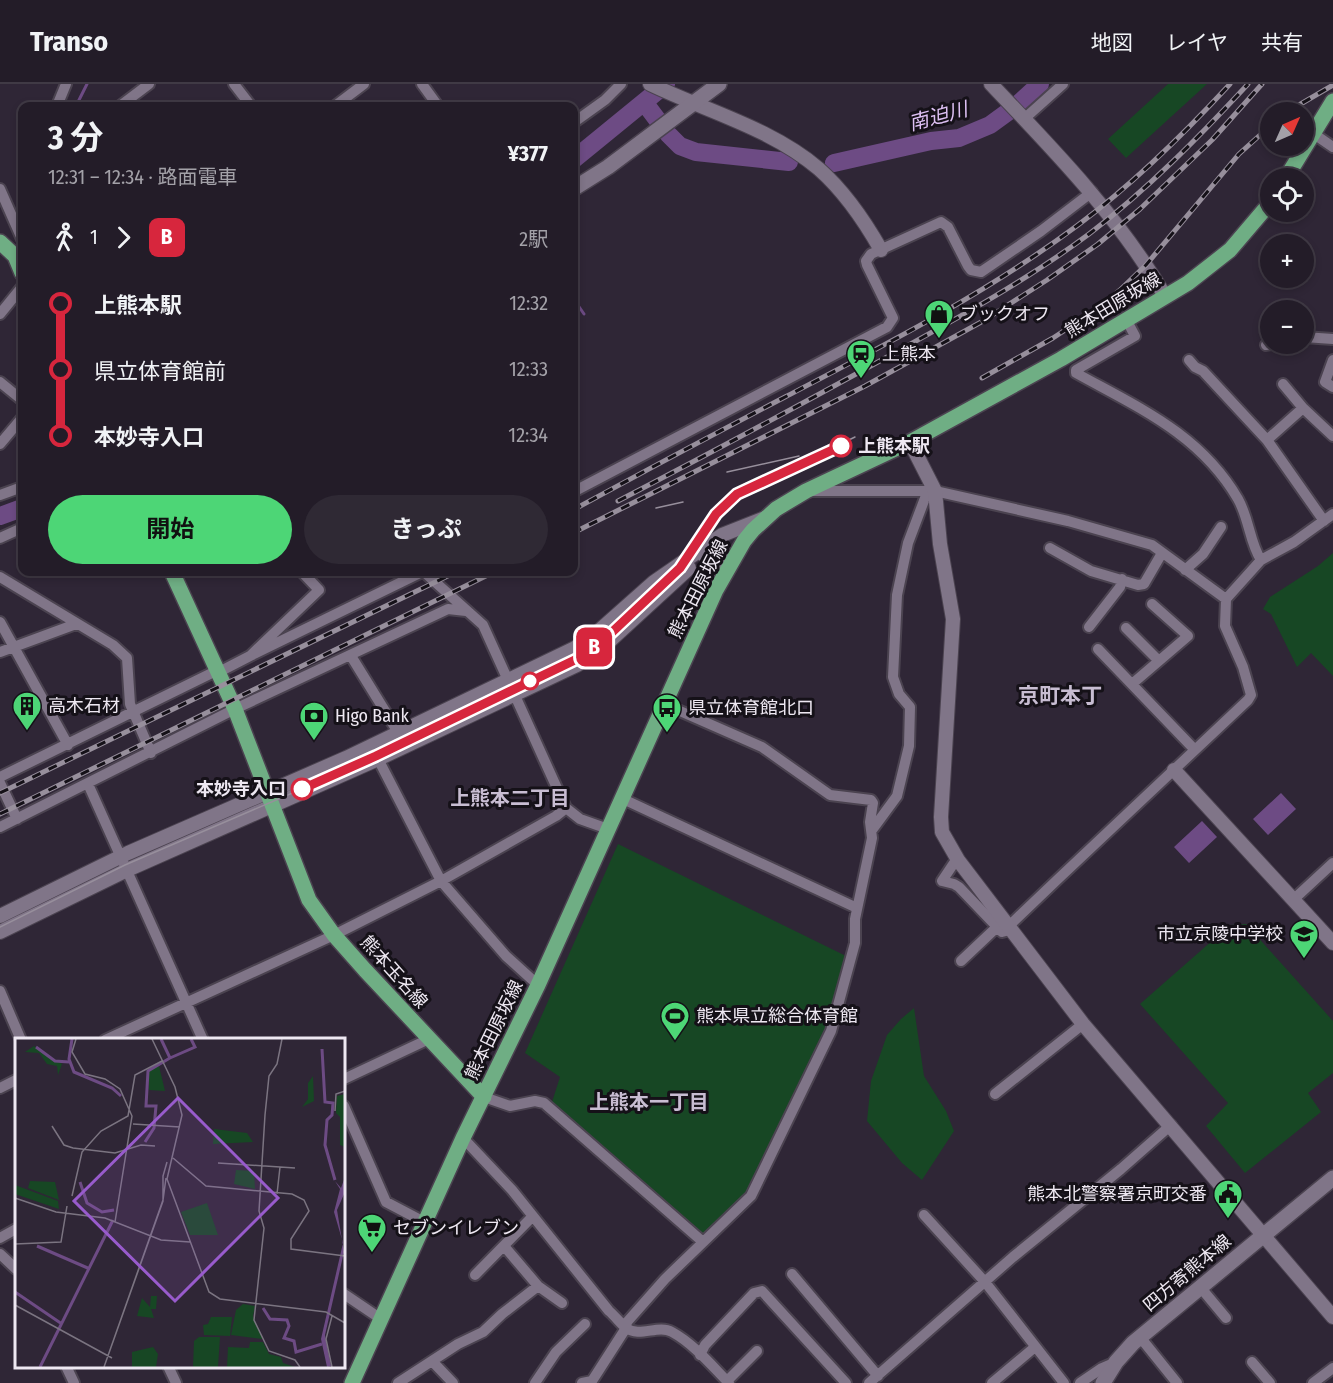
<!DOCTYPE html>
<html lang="ja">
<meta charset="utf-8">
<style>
body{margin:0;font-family:"Fira Sans Condensed","Noto Sans JP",sans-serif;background:#2f2934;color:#f1f3f6;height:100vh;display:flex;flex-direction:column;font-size:22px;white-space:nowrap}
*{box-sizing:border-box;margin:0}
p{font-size:20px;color:#a3a1a8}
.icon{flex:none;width:33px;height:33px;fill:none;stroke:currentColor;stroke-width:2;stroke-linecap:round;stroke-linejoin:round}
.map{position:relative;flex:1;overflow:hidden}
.side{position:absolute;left:18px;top:18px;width:560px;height:474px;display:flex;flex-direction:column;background:#231c28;border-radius:12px;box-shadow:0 3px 9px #0003,0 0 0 2px #403a45}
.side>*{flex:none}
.badge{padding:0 12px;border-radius:9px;font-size:21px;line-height:39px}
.needle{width:39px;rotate:45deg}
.tools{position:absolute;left:1260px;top:18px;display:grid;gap:12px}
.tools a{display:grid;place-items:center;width:54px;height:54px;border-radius:50%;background:#231c28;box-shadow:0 3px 9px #0003,0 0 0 2px #403a45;font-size:30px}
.map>.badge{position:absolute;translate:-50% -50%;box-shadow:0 0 0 3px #fff}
.legs{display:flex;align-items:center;gap:9px;height:66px;padding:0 30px;font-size:20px}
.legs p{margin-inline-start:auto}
.overview{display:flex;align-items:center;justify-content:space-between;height:102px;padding:0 30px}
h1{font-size:33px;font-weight:700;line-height:45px}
.action{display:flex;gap:12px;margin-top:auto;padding:12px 30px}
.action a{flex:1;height:69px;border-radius:36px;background:#4dd676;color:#111;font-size:24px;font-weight:700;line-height:69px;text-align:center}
.action a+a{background:#2f2934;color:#f1f3f6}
ul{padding:0 30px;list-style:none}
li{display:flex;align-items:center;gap:21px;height:66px;font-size:22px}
li i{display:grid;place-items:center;width:9px;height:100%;margin:0 8px;background:currentColor}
li i::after{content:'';width:15px;height:15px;margin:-8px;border:4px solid;border-radius:50%;background:#231c28}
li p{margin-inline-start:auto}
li:first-child i{background:linear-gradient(#0000 50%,currentColor 0)}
li:last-child i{background:linear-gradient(currentColor 50%,#0000 0)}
header{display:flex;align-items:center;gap:36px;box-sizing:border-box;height:84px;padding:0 30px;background:#231c28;border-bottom:2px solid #403a45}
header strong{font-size:28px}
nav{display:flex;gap:33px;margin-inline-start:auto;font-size:21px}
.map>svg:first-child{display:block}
.green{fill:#174724}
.water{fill:#6d4b84}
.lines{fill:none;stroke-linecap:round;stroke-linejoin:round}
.stream{stroke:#6d4b84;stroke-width:3}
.river{stroke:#6d4b84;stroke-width:18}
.minor-casing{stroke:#4b4350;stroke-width:14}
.tertiary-casing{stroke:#4b4350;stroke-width:16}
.secondary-casing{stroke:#4b4350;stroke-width:18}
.primary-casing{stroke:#4b4350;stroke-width:18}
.minor{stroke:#807588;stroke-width:10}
.tertiary{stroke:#807588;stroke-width:14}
.secondary{stroke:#807588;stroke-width:15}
.primary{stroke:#6fae84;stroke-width:15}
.tram{stroke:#978f9c;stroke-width:1.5}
.rail-casing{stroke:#978f9c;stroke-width:5}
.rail{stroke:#151118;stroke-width:3;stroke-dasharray:9;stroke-linecap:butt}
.line-1-casing{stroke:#fff;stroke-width:14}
.line-1{stroke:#d7263d;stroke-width:9}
.stop-1-dot{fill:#fff;stroke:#d7263d;stroke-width:3}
.labels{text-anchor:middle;stroke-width:6;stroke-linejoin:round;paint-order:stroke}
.street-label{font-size:18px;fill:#eee8f2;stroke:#151118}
.poi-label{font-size:18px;fill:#eee8f2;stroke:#151118;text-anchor:start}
.stop-label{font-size:18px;font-weight:bold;fill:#eee8f2;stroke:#151118;text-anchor:start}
.water-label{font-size:20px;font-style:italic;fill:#ddc0f3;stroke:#151118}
.neighbourhood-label{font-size:20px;font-weight:bold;fill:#c8bdd2;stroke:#151118}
.quarter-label{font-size:21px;font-weight:bold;fill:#c8bdd2;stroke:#151118}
.inset-river{fill:none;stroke:#6d4b84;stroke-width:3}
.inset-road{fill:none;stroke:#7b7481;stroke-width:1.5}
.view{fill:#985bcc;fill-opacity:0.15;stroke:#985bcc;stroke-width:3}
.inset-edge{fill:none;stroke:#eee8f2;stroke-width:3}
</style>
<header>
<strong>Transo</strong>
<nav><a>地図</a><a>レイヤ</a><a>共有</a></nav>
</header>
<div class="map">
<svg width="1333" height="1299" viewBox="0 0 1333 1299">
<rect width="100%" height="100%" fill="#2f2636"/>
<path class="green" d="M 1168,0 L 1207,0 L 1126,74 L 1108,55 Z
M 1333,469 L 1333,592 L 1311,569 L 1297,583 L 1271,530 L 1263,525 L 1270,513 L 1318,482 Z
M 618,760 L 846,872 L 826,947 L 751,1102 L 727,1129 L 705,1147 L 708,1150 L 703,1150 L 552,1018 L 560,993 L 525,969 Z
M 1246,840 L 1333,937 L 1333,989 L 1308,1009 L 1321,1028 L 1245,1089 L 1206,1042 L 1228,1019 L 1140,920 L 1230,841 Z
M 914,924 L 924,992 L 946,1027 L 954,1047 L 922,1096 L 902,1079 L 867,1037 L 871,997 L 887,951 L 901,935 Z"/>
<path class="water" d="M 1281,709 L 1296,725 L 1268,751 L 1253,735 Z
M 1202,737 L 1217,753 L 1189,779 L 1174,763 Z"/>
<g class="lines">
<path class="stream" d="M 76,22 L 87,0
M 573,214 L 584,230"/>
<path class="river" d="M 644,18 L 659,38
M 668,50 L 680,62 L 696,68 L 789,78
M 573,76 L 666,0
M 834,79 L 931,57 L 959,54 L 990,41 L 1016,22 L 1040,0
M 0,432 L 22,424"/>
<g class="minor-casing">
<path id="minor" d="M 234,0 L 251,22
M 422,0 L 438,22
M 57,22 L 66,0
M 120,22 L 149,0
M 335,22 L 364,0
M 1024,35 L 1063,0
M 573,39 L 605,16 L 621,0
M 1314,50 L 1333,63
M 0,105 L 22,155
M 0,230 L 22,203
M 1127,237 L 1135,252 L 1076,286 L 1076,289 C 1139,324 1200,350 1238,415 C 1249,434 1250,460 1261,476
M 1304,253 L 1333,255
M 1266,261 L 1271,260
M 1189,276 L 1195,283 L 1203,287 L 1267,356 L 1324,437
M 1333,276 L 1325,298 L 1333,303
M 0,298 L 22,316
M 1283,300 L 1303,324 L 1333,352
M 1267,356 L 1303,324
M 0,360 L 22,334
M 809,407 L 935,407 L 1068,437 L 1152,461 L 1226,515
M 573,408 L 887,243 L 893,234 L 867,181 L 866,177 L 871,170 L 941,138 L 948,143 L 968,182 L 971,186 L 981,188 L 1041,147 L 1092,108
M 0,411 L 22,403
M 0,454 L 22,444
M 1050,464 L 1091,487 L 1138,501 L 1144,500 L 1162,469
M 1185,486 L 1203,470 L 1221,443
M 424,488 L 483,541 L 566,724
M 0,493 L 113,561 L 127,574 L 130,620 L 151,669
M 0,538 L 68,661
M 1089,543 L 1120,503 L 1122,495
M 1126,544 L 1158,576
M 1098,565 L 1195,666
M 0,568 L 76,540
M 250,572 L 422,488
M 351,572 L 401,653
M 219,588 L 250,572 L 319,506 L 302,488
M 1132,600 L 1188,552 L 1152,520
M 376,671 L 441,797 L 506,872 L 538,901
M 0,693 L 218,586
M 0,699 L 17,735
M 88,700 L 203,956
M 623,715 L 857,824
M 0,743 L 235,625 L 448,525 L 466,527
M 872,746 L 897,712 L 909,662 L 910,623 L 899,610 L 893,593 L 897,511 L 908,459 L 925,414 L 935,408
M 958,776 L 954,779 L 942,797 L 954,800 L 959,803 L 1002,848 L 1006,847 L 1012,839 L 1058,795 L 1248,616 L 1251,611 L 1243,583 L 1225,542 L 1226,515 L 1261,476 L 1294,458 L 1333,430
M 1293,816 L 1333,779
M 961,877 L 997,843
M 0,907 L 21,956
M 105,956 L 334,851 L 441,797 L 556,732 L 566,724 L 580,735 L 608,745
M 344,995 L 429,955
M 0,1004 L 16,996
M 995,1010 L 1083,940
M 484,1013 L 510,1022 L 535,1017 L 544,1019 L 703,1158
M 344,1022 L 386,1118 L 426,1139
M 463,1054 L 512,1106 L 609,1227 C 615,1232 620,1239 626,1244 C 640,1254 658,1240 672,1248 C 694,1260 712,1282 729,1299
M 924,1131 L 985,1198 L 1064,1299
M 0,1154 L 16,1145
M 504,1162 L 538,1202 L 562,1219
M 0,1170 L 16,1185
M 792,1190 L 878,1292
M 475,1191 L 533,1132
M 1201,1204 L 1226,1234
M 344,1210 L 381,1235
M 1140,1253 L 1177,1299
M 700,1271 L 705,1261 L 754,1209 L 762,1207 L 846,1299
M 432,1277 L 453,1299
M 1252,1278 L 1270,1299
M 66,1282 L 74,1299
M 168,1282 L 176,1299
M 727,1297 L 757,1267
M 398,1299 L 458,1260 L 483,1248 L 502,1230 L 538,1202
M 535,1299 L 556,1268 L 585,1240
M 582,1299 L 592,1297 L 626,1244 L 627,1238 L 665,1195 L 751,1112 L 831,947 L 855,859 L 855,835 L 872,754 L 870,738 L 873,719 L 871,716 L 830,711 L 762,663 L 664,620
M 869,1299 L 1013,1173 L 1121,1085 L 1171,1041
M 992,1299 L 1035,1263
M 1080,1299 L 1102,1284 L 1116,1278
M 1313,1299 L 1333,1284"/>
</g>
<g class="tertiary-casing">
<path id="tertiary" d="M 650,0 C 706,27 771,44 819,85 C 845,108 864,136 881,166
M 991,0 C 1055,67 1118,132 1165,212
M 910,358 L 935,407 L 940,460 L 953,535 L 941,733 L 942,748 L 958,776 L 1083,940 L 1333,1233
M 704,471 L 716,467 C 726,475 724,483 723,494
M 1174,686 L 1333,859
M 0,832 L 128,769 L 346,674 L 575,564 L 592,553 L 654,498 L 722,451 L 765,434
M 0,848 L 127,786 L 378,675 L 577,581 L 604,562 L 689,484"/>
</g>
<g class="secondary-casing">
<path id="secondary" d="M 573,105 L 608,83 L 719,0
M 1103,1299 L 1116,1278 L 1133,1259 L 1333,1094"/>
</g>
<g class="primary-casing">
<path id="primary" d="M 1286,94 L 1333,17
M 0,158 L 15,172 L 22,189
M 172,488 L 235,625 L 309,816 L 334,851 L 365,886 L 484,1013
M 352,1299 L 463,1054 L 538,901 L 716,506 L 744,457 L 753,446 L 776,425 L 806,407 L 910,358 L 1061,275 L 1188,199 L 1230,166 L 1270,119"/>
</g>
<use href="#minor" class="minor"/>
<use href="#tertiary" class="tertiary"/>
<use href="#secondary" class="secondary"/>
<use href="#primary" class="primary"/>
<path class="tram" d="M 727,388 L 799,372
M 656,424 L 683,418
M 0,843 L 125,781 L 332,692 L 579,574 L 608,552 L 680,485 L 716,430 L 737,410 L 855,353"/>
<g class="rail-casing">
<path id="rail" d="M 1287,28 L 1333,1
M 982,294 L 1053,254 L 1097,225 L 1120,206 L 1146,181 L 1239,70 L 1270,42
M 618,417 C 709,370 798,322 887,273 C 956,235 1026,197 1089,150 C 1147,106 1199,53 1248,0
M 573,426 C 643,388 714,350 785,313 C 885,261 987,209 1078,141 C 1133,100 1183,51 1230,0
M 573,449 L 865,302 L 983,237 L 1047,196 L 1098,160 L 1140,125 L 1212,56 L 1262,0
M 0,709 L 456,488
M 0,730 L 494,488"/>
</g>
<use href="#rail" class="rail"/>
</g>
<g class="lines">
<g class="line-1-casing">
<path id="line-1" d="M 302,705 L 376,672 L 579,574 L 608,552 L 680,484 L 716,430 L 737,410 L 841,362"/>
</g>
<use href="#line-1" class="line-1"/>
</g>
<defs>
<g id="shop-pin" transform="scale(1.5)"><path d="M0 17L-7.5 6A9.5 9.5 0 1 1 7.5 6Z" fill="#4dd676" stroke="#151118"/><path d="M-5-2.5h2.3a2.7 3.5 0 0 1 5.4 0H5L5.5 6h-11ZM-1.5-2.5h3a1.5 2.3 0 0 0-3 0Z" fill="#111"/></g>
<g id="station-pin" transform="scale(1.5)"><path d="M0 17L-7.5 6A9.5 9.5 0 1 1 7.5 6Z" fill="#4dd676" stroke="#151118"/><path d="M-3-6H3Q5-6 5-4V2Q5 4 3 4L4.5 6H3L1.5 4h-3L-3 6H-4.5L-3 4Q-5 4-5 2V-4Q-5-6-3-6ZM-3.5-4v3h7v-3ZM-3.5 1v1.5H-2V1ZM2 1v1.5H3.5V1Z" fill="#111"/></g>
<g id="building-pin" transform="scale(1.5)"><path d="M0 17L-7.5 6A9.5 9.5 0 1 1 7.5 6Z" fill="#4dd676" stroke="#151118"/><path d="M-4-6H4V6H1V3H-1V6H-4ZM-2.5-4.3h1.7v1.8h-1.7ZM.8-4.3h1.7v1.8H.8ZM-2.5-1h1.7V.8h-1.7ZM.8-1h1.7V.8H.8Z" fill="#111"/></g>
<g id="bus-pin" transform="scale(1.5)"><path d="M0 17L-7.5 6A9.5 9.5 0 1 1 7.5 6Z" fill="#4dd676" stroke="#151118"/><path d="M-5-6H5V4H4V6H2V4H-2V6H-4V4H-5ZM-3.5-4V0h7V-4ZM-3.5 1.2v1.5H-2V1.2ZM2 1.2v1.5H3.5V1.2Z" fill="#111"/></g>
<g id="bank-pin" transform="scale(1.5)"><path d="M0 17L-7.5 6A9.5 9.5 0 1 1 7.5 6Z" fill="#4dd676" stroke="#151118"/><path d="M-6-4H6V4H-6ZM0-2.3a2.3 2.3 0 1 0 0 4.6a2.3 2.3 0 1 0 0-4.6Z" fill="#111"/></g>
<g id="school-pin" transform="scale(1.5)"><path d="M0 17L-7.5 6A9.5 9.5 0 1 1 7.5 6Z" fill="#4dd676" stroke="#151118"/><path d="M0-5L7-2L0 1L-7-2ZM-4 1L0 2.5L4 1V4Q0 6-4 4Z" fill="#111"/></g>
<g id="stadium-pin" transform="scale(1.5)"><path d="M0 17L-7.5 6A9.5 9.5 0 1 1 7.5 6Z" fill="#4dd676" stroke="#151118"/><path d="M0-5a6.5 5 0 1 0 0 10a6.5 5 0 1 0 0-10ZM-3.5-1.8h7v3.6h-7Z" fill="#111"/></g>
<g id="civic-pin" transform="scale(1.5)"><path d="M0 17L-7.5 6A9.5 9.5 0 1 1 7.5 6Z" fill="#4dd676" stroke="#151118"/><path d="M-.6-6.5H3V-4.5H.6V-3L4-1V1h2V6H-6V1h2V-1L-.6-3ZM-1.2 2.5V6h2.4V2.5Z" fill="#111"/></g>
<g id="supermarket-pin" transform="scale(1.5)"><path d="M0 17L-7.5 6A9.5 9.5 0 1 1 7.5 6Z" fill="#4dd676" stroke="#151118"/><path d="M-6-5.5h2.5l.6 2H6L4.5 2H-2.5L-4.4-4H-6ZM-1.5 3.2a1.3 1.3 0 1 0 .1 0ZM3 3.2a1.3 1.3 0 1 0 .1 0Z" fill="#111"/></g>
</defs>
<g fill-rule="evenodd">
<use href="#shop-pin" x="939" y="230"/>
<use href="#station-pin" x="861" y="270"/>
<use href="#building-pin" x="27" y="622"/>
<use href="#bus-pin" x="667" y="624"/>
<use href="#bank-pin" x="314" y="632"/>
<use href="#school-pin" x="1304" y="850"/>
<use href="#stadium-pin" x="675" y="932"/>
<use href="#civic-pin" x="1228" y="1110"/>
<use href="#supermarket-pin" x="372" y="1144"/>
</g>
<g class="stop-1-dot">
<circle cx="841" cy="362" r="10"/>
<circle cx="530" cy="597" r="8"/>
<circle cx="302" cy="705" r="10"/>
</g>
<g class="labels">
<g class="street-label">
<text transform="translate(1113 221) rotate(-31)" y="6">熊本田原坂線</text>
<text transform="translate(698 505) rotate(-63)" y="6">熊本田原坂線</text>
<text transform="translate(394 888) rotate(48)" y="6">熊本玉名線</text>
<text transform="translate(494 946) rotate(-64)" y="6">熊本田原坂線</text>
<text transform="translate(1187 1189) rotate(-40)" y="6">四方寄熊本線</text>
</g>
<g class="poi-label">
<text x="960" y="236">ブックオフ</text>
<text x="882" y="276">上熊本</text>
<text x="48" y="628">高木石材</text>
<text x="688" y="630">県立体育館北口</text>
<text x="335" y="638">Higo Bank</text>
<text x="1283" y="856" text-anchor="end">市立京陵中学校</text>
<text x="696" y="938">熊本県立総合体育館</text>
<text x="1207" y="1116" text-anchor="end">熊本北警察署京町交番</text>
<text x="393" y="1150">セブンイレブン</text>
</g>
<g class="stop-label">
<text x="858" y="368">上熊本駅</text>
<text x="286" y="711" text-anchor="end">本妙寺入口</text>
</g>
<g class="water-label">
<text transform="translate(938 32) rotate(-15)" y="7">南迫川</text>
</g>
<g class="neighbourhood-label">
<text x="510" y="721">上熊本二丁目</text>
<text x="649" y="1025">上熊本一丁目</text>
</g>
<g class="quarter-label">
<text x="1060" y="619">京町本丁</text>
</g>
</g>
<g transform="translate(15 954)">
<rect width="330" height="330" fill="#2f2636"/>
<path d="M 19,8 L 47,26 L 43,37 L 42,28 L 32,26 L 24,15 L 10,14 ZM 144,28 L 150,53 L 134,52 L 134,33 ZM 298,38 L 299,63 L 287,69 L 293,61 L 293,45 ZM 330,56 L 330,109 L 325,107 L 325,79 L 321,75 L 322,58 ZM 199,91 L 232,95 L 238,104 L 198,106 ZM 221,132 L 239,133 L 240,151 L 219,146 ZM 15,143 L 40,144 L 44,162 L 13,150 ZM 0,147 L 43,163 L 44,171 L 0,156 ZM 192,165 L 203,197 L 175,197 L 166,174 ZM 136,258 L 142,258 L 141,271 L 136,271 L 139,280 L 122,278 L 127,260 L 135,269 ZM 228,266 L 240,268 L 238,278 L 248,301 L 216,297 L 221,272 ZM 196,279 L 217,279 L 215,298 L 189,297 L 188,287 L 193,286 ZM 184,299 L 205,299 L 203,329 L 178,329 L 179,303 ZM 235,304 L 248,304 L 254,316 L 266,319 L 268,325 L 280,329 L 212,329 L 213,309 L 234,310 ZM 138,309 L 143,316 L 141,329 L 117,329 L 117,314 Z" fill="#174724"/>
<path d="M 330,139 L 330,154 L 322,172 L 329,214 L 310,297 L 316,328 L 312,329 L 306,301 L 328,205 L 319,174 L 325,151 L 320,143 L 326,150 Z" fill="#6d4b84"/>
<path class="inset-river" d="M 57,1 L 54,21 L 59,34 L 97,50 L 106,58M 21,9 L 40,23 L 54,24M 307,11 L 310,64 L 318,65 L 317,77 L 312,82 L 310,107 L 320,142M 155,20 L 180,9 L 176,1M 130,104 L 139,90 L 141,68 L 131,68 L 133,33 L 155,20 L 146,1M 65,144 L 72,165 L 87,174 L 99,172M 22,208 L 75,231M 0,254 L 47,286M 248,270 L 255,281 L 272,282 L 274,288 L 269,300 L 279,303 L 281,314 L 307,306M 25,329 L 98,182"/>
<path class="inset-road" d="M 61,1 L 57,14 L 70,36 L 90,41 L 105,51 L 117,78 L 100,184M 137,1 L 160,49 L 167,77 L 152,141 L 194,254 L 205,261 L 311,274 L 330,285M 267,1 L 262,26 L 254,38 L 250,77 L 244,173 L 249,190 L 239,282 L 254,313 L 280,322 L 285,329M 320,73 L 321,56 L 330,53M 118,86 L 165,89M 37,88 L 49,107 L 58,110 L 100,115 L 126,107 L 140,108M 158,120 L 191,148 L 277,156 L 289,162 L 294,173 L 276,201 L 276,211 L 330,218M 203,125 L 280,130M 262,156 L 265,129M 57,158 L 67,114 L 86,93 L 113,78 L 120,37 L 147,23M 0,160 L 41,174 L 90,180 L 146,202 L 175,204M 0,206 L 46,204 L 52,168M 0,267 L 97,320M 317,278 L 311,301 L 317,329M 89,329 L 148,162 L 151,140M 89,329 L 148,163 L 148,138 L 152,124"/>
<path class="view" d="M 163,60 L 263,160 L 160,263 L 59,163 Z"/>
<rect width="330" height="330" class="inset-edge"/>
</g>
</svg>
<div class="tools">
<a><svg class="needle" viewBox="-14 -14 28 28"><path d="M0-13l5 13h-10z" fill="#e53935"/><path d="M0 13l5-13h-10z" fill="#a3a1a8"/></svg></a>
<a><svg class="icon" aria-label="locate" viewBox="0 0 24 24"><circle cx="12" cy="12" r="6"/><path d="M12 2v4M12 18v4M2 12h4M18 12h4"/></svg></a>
<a>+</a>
<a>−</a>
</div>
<b class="badge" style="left:594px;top:563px;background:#d7263d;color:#fff">B</b>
<section class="side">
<div class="overview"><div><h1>3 分</h1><p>12:31 – 12:34 · 路面電車</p></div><b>¥377</b></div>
<div class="legs"><svg class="icon" aria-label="walk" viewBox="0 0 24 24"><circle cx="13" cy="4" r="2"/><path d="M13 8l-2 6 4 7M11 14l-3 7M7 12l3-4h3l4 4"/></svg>1<svg class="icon" aria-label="forward" viewBox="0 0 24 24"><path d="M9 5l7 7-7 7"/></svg><b class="badge" style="background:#d7263d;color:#fff">B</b><p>2駅</p></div>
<ul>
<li><i style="color:#d7263d"></i><b>上熊本駅</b><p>12:32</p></li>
<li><i style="color:#d7263d"></i><span>県立体育館前</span><p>12:33</p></li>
<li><i style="color:#d7263d"></i><b>本妙寺入口</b><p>12:34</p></li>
</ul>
<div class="action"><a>開始</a><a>きっぷ</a></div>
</section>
</div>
